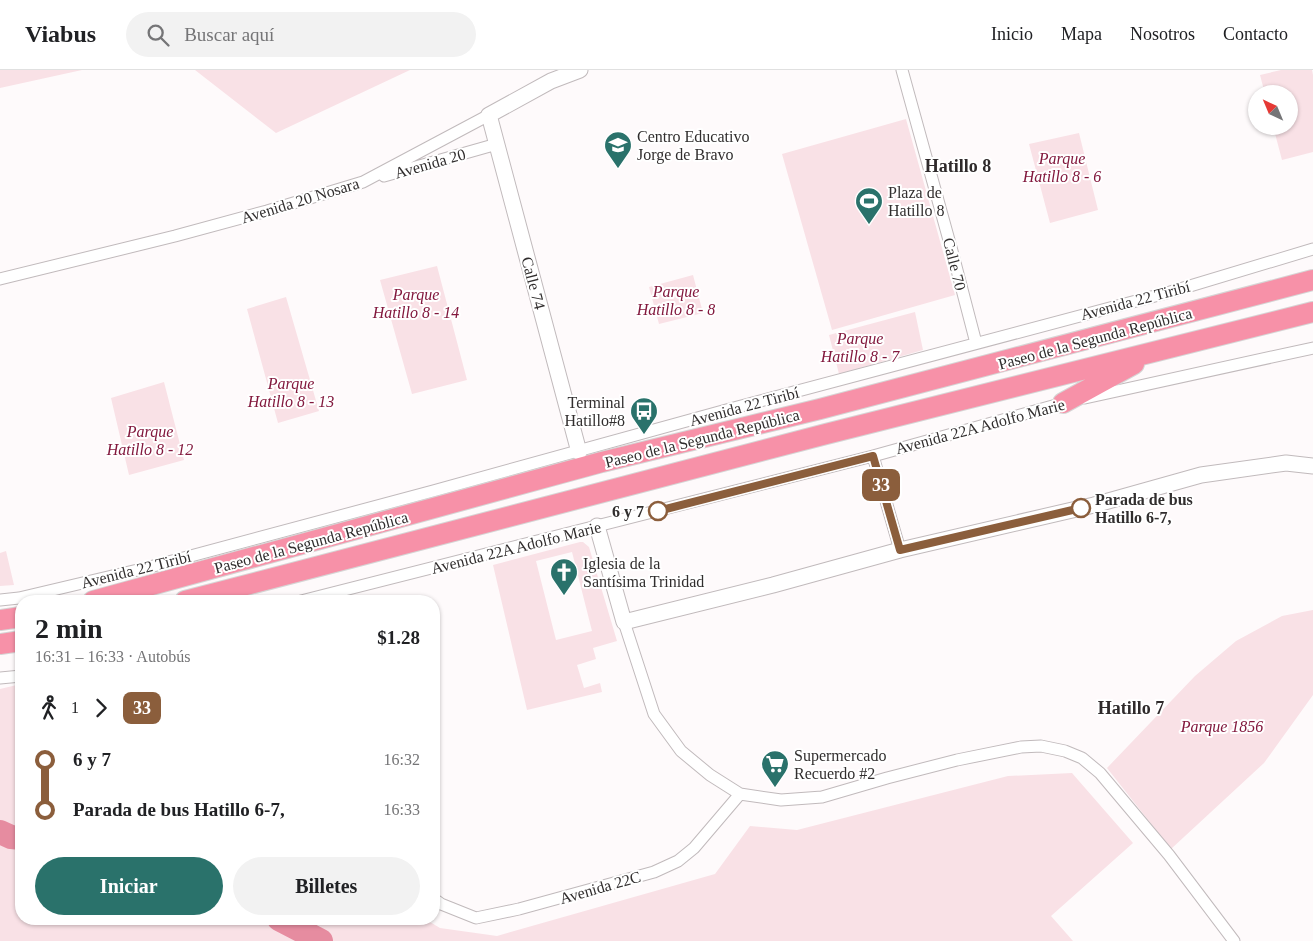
<!DOCTYPE html>
<html lang="es">
<meta charset="utf-8">
<style>
body{margin:0;font-family:"Times New Roman",serif;background:#f2f2f2;color:#202124;height:100vh;display:flex;flex-direction:column;font-size:19px;white-space:nowrap}
*{box-sizing:border-box;margin:0}
p{font-size:16px;color:#757577}
.icon{flex:none;width:28px;height:28px;fill:none;stroke:currentColor;stroke-width:2;stroke-linecap:round;stroke-linejoin:round}
.map{position:relative;flex:1;overflow:hidden}
.panel{position:absolute;left:15px;top:525px;width:425px;height:330px;display:flex;flex-direction:column;background:#fff;border-radius:20px;box-shadow:0 1px 4px #0004}
.panel>*{flex:none}
.badge{padding:0 10px;border-radius:8px;font-size:18px;line-height:32px}
.needle{width:32px;rotate:316deg}
.fabs{position:absolute;left:1248px;top:15px;display:grid;gap:10px}
.fabs a{display:grid;place-items:center;width:50px;height:50px;border-radius:50%;background:#fff;box-shadow:0 1px 4px #0004;font-size:25px}
.map>.badge{position:absolute;translate:-50% -50%;box-shadow:0 0 0 2px #fff}
.legs{display:flex;align-items:center;gap:8px;height:55px;padding:0 20px;font-size:16px}
.legs p{margin-inline-start:auto}
.overview{display:flex;align-items:center;justify-content:space-between;height:85px;padding:0 20px}
h1{font-size:28px;font-weight:600;line-height:38px}
.primary-button{display:flex;gap:10px;margin-top:auto;padding:10px 20px}
.primary-button a{flex:1;height:58px;border-radius:30px;background:#2a726b;color:#fff;font-size:20px;font-weight:600;line-height:58px;text-align:center}
.primary-button a+a{background:#f2f2f2;color:#202124}
ul{padding:0 20px;list-style:none}
li{display:flex;align-items:center;gap:18px;height:50px;font-size:19px}
li i{display:grid;place-items:center;width:8px;height:100%;margin:0 6px;background:currentColor}
li i::after{content:'';width:12px;height:12px;margin:-6px;border:4px solid;border-radius:50%;background:#fff}
li p{margin-inline-start:auto}
li:first-child i{background:linear-gradient(#0000 50%,currentColor 0)}
li:last-child i{background:linear-gradient(currentColor 50%,#0000 0)}
header{display:flex;align-items:center;gap:30px;box-sizing:border-box;height:70px;padding:0 25px;background:#fff;border-bottom:1px solid #e0e0e0}
header strong{font-size:24px}
nav{display:flex;gap:28px;margin-inline-start:auto;font-size:18px}
.search{width:350px;height:45px;background:#f2f2f2;display:flex;align-items:center;gap:12px;box-sizing:border-box;padding:0 18px;border-radius:28px;color:#757577;font-size:19px}
.map>svg:first-child{display:block}
.green{fill:#f9e1e6;fill-rule:evenodd}
.lines{fill:none;stroke-linecap:round;stroke-linejoin:round}
.river{stroke:#e68ca0;stroke-width:24}
.street-casing{stroke:#c1babc;stroke-width:13}
.secondary-casing{stroke:#c1babc;stroke-width:17}
.highway-casing{stroke:#d6d5d5;stroke-width:22}
.street{stroke:#fff;stroke-width:11}
.secondary{stroke:#fff;stroke-width:15}
.highway{stroke:#f791a8;stroke-width:20}
.line-1-casing{stroke:#fff;stroke-width:11}
.line-1{stroke:#8b5e3c;stroke-width:8}
.stop-1-dot{fill:#fff;stroke:#8b5e3c;stroke-width:2.5}
.labels{text-anchor:middle;stroke-width:4;stroke-linejoin:round;paint-order:stroke}
.poi-label{font-size:16px;fill:#312e2e;stroke:#fff;text-anchor:start}
.park-label{font-size:16px;font-style:italic;fill:#82183d;stroke:#fff}
.street-label{font-size:16px;fill:#312e2e;stroke:#fff}
.stop-label{font-size:16px;font-weight:bold;fill:#312e2e;stroke:#fff;text-anchor:start}
.neighbourhood-label{font-size:18px;font-weight:bold;fill:#2f2a2b;stroke:#fff}
</style>
<header>
<strong>Viabus</strong>
<div class="search"><svg class="icon" aria-label="search" viewBox="0 0 24 24"><circle cx="10" cy="10" r="6"/><path d="M15 15l6 6"/></svg>Buscar aquí</div>
<nav><a>Inicio</a><a>Mapa</a><a>Nosotros</a><a>Contacto</a></nav>
</header>
<div class="map">
<svg width="1313" height="871" viewBox="0 0 1313 871">
<rect width="100%" height="100%" fill="#fefafb"/>
<path class="green" d="M 0,0 L 82,0 L 0,18 Z
M 195,0 L 410,0 L 276,63 Z
M 1281,0 L 1312,0 L 1313,5 L 1313,82 L 1282,90 L 1273,56 L 1289,56 L 1289,24 L 1265,24 L 1260,5 Z
M 906,49 L 955,225 L 832,260 L 782,84 Z
M 1079,63 L 1098,140 L 1050,153 L 1029,74 Z
M 437,196 L 467,310 L 412,324 L 380,210 Z
M 693,205 L 703,243 L 659,254 L 649,217 Z
M 286,227 L 319,341 L 278,353 L 247,239 Z
M 915,242 L 923,280 L 839,304 L 829,265 Z
M 164,312 L 184,390 L 129,405 L 111,328 Z
M 580,472 L 583,472 L 589,477 L 617,571 L 593,578 L 596,589 L 577,595 L 584,618 L 600,613 L 602,622 L 527,640 L 493,495 ZM 572,482 L 592,561 L 556,570 L 536,491 Z
M 6,481 L 14,515 L 0,516 L 0,483 Z
M 1313,540 L 1313,625 L 1264,693 L 1171,779 L 1107,698 L 1195,606 L 1236,571 L 1282,546 Z
M 21,614 L 21,849 L 425,849 L 440,858 L 497,866 L 715,804 L 750,756 L 797,760 L 1008,706 L 1072,703 L 1133,773 L 1051,846 L 1073,871 L 0,871 L 0,619 Z"/>
<g class="lines">
<path class="river" d="M 0,762 L 11,767 L 21,768
M 279,849 L 321,871"/>
<g class="street-casing">
<path id="street" d="M 902,0 L 952,181 L 976,273
M 384,106 L 497,74
M 0,209 L 175,166 L 267,141 L 363,112 L 489,45
M 1085,328 L 1313,278
M 873,386 L 900,480
M 0,530 L 19,528 L 146,498 L 433,421 L 730,339 L 1170,222 L 1313,179
M 301,531 L 873,386 L 1067,332
M 624,552 L 654,644 L 681,681 L 710,705 L 740,724 L 781,730 L 822,727 L 887,708 L 957,690 L 1021,677 L 1041,676 L 1065,681 L 1082,688 L 1100,703 L 1169,785 L 1234,871
M 0,608 L 21,606
M 434,829 L 441,834 L 476,848 L 519,839 L 654,802 L 678,791 L 694,778 L 740,724"/>
</g>
<g class="secondary-casing">
<path id="secondary" d="M 579,382 L 489,45 L 551,11 L 580,0
M 597,456 L 624,552 L 773,515 L 900,480 L 1094,435 L 1201,405 L 1286,393 L 1313,396"/>
</g>
<g class="highway-casing">
<path id="highway" d="M 1063,333 L 1134,294
M 93,531 L 602,392 L 820,339 L 1313,210
M 185,531 L 826,364 L 1313,242
M 0,550 L 21,547
M 0,574 L 21,571"/>
</g>
<use href="#street" class="street"/>
<use href="#secondary" class="secondary"/>
<use href="#highway" class="highway"/>
</g>
<g class="lines">
<g class="line-1-casing">
<path id="line-1" d="M 658,441 L 873,386 L 900,480 L 1081,438"/>
</g>
<use href="#line-1" class="line-1"/>
</g>
<defs>
<g id="school-pin" transform="scale(1.4375)"><path d="M0 17L-7.5 6A9.5 9.5 0 1 1 7.5 6Z" fill="#2a726b" stroke="#fff"/><path d="M0-5L7-2L0 1L-7-2ZM-4 1L0 2.5L4 1V4Q0 6-4 4Z" fill="#fff"/></g>
<g id="stadium-pin" transform="scale(1.4375)"><path d="M0 17L-7.5 6A9.5 9.5 0 1 1 7.5 6Z" fill="#2a726b" stroke="#fff"/><path d="M0-5a6.5 5 0 1 0 0 10a6.5 5 0 1 0 0-10ZM-3.5-1.8h7v3.6h-7Z" fill="#fff"/></g>
<g id="bus-pin" transform="scale(1.4375)"><path d="M0 17L-7.5 6A9.5 9.5 0 1 1 7.5 6Z" fill="#2a726b" stroke="#fff"/><path d="M-5-6H5V4H4V6H2V4H-2V6H-4V4H-5ZM-3.5-4V0h7V-4ZM-3.5 1.2v1.5H-2V1.2ZM2 1.2v1.5H3.5V1.2Z" fill="#fff"/></g>
<g id="church-pin" transform="scale(1.4375)"><path d="M0 17L-7.5 6A9.5 9.5 0 1 1 7.5 6Z" fill="#2a726b" stroke="#fff"/><path d="M-1.2-6h2.4v3.5h3.3v2.4h-3.3V6h-2.4V-.1h-3.3v-2.4h3.3Z" fill="#fff"/></g>
<g id="supermarket-pin" transform="scale(1.4375)"><path d="M0 17L-7.5 6A9.5 9.5 0 1 1 7.5 6Z" fill="#2a726b" stroke="#fff"/><path d="M-6-5.5h2.5l.6 2H6L4.5 2H-2.5L-4.4-4H-6ZM-1.5 3.2a1.3 1.3 0 1 0 .1 0ZM3 3.2a1.3 1.3 0 1 0 .1 0Z" fill="#fff"/></g>
</defs>
<g fill-rule="evenodd">
<use href="#school-pin" x="618" y="75"/>
<use href="#stadium-pin" x="869" y="131"/>
<use href="#bus-pin" x="644" y="341"/>
<use href="#church-pin" x="564" y="502"/>
<use href="#supermarket-pin" x="775" y="694"/>
</g>
<g class="stop-1-dot">
<circle cx="1081" cy="438" r="9"/>
<circle cx="658" cy="441" r="9"/>
</g>
<g class="labels">
<g class="poi-label">
<text x="637" y="72">Centro Educativo<tspan x="637" dy="18">Jorge de Bravo</tspan></text>
<text x="888" y="128">Plaza de<tspan x="888" dy="18">Hatillo 8</tspan></text>
<text x="625" y="338" text-anchor="end">Terminal<tspan x="625" dy="18">Hatillo#8</tspan></text>
<text x="583" y="499">Iglesia de la<tspan x="583" dy="18">Santísima Trinidad</tspan></text>
<text x="794" y="691">Supermercado<tspan x="794" dy="18">Recuerdo #2</tspan></text>
</g>
<g class="park-label">
<text x="1062" y="94">Parque<tspan x="1062" dy="18">Hatillo 8 - 6</tspan></text>
<text x="676" y="227">Parque<tspan x="676" dy="18">Hatillo 8 - 8</tspan></text>
<text x="416" y="230">Parque<tspan x="416" dy="18">Hatillo 8 - 14</tspan></text>
<text x="860" y="274">Parque<tspan x="860" dy="18">Hatillo 8 - 7</tspan></text>
<text x="291" y="319">Parque<tspan x="291" dy="18">Hatillo 8 - 13</tspan></text>
<text x="150" y="367">Parque<tspan x="150" dy="18">Hatillo 8 - 12</tspan></text>
<text x="1222" y="662">Parque 1856</text>
</g>
<g class="street-label">
<text transform="translate(430 93) rotate(-16)" y="6">Avenida 20</text>
<text transform="translate(300 130) rotate(-17)" y="6">Avenida 20 Nosara</text>
<text transform="translate(955 194) rotate(76)" y="6">Calle 70</text>
<text transform="translate(534 213) rotate(75)" y="6">Calle 74</text>
<text transform="translate(1135 230) rotate(-15)" y="6">Avenida 22 Tiribí</text>
<text transform="translate(1095 268) rotate(-15)" y="6">Paseo de la Segunda República</text>
<text transform="translate(744 336) rotate(-15)" y="6">Avenida 22 Tiribí</text>
<text transform="translate(980 356) rotate(-15)" y="6">Avenida 22A Adolfo Marie</text>
<text transform="translate(702 368) rotate(-14)" y="6">Paseo de la Segunda República</text>
<text transform="translate(311 472) rotate(-15)" y="6">Paseo de la Segunda República</text>
<text transform="translate(516 477) rotate(-14)" y="6">Avenida 22A Adolfo Marie</text>
<text transform="translate(136 499) rotate(-14)" y="6">Avenida 22 Tiribí</text>
<text transform="translate(600 817) rotate(-16)" y="6">Avenida 22C</text>
</g>
<g class="stop-label">
<text x="1095" y="435">Parada de bus<tspan x="1095" dy="18">Hatillo 6-7,</tspan></text>
<text x="644" y="447" text-anchor="end">6 y 7</text>
</g>
<g class="neighbourhood-label">
<text x="958" y="102">Hatillo 8</text>
<text x="1131" y="644">Hatillo 7</text>
</g>
</g>
</svg>
<div class="fabs">
<a><svg class="needle" viewBox="-14 -14 28 28"><path d="M0-13l5 13h-10z" fill="#e53935"/><path d="M0 13l5-13h-10z" fill="#757577"/></svg></a>
</div>
<b class="badge" style="left:881px;top:415px;background:#8b5e3c;color:#fff">33</b>
<section class="panel">
<div class="overview"><div><h1>2 min</h1><p>16:31 – 16:33 · Autobús</p></div><b>$1.28</b></div>
<div class="legs"><svg class="icon" aria-label="walk" viewBox="0 0 24 24"><circle cx="13" cy="4" r="2"/><path d="M13 8l-2 6 4 7M11 14l-3 7M7 12l3-4h3l4 4"/></svg>1<svg class="icon" aria-label="forward" viewBox="0 0 24 24"><path d="M9 5l7 7-7 7"/></svg><b class="badge" style="background:#8b5e3c;color:#fff">33</b></div>
<ul>
<li><i style="color:#8b5e3c"></i><b>6 y 7</b><p>16:32</p></li>
<li><i style="color:#8b5e3c"></i><b>Parada de bus Hatillo 6-7,</b><p>16:33</p></li>
</ul>
<div class="primary-button"><a>Iniciar</a><a>Billetes</a></div>
</section>
</div>
